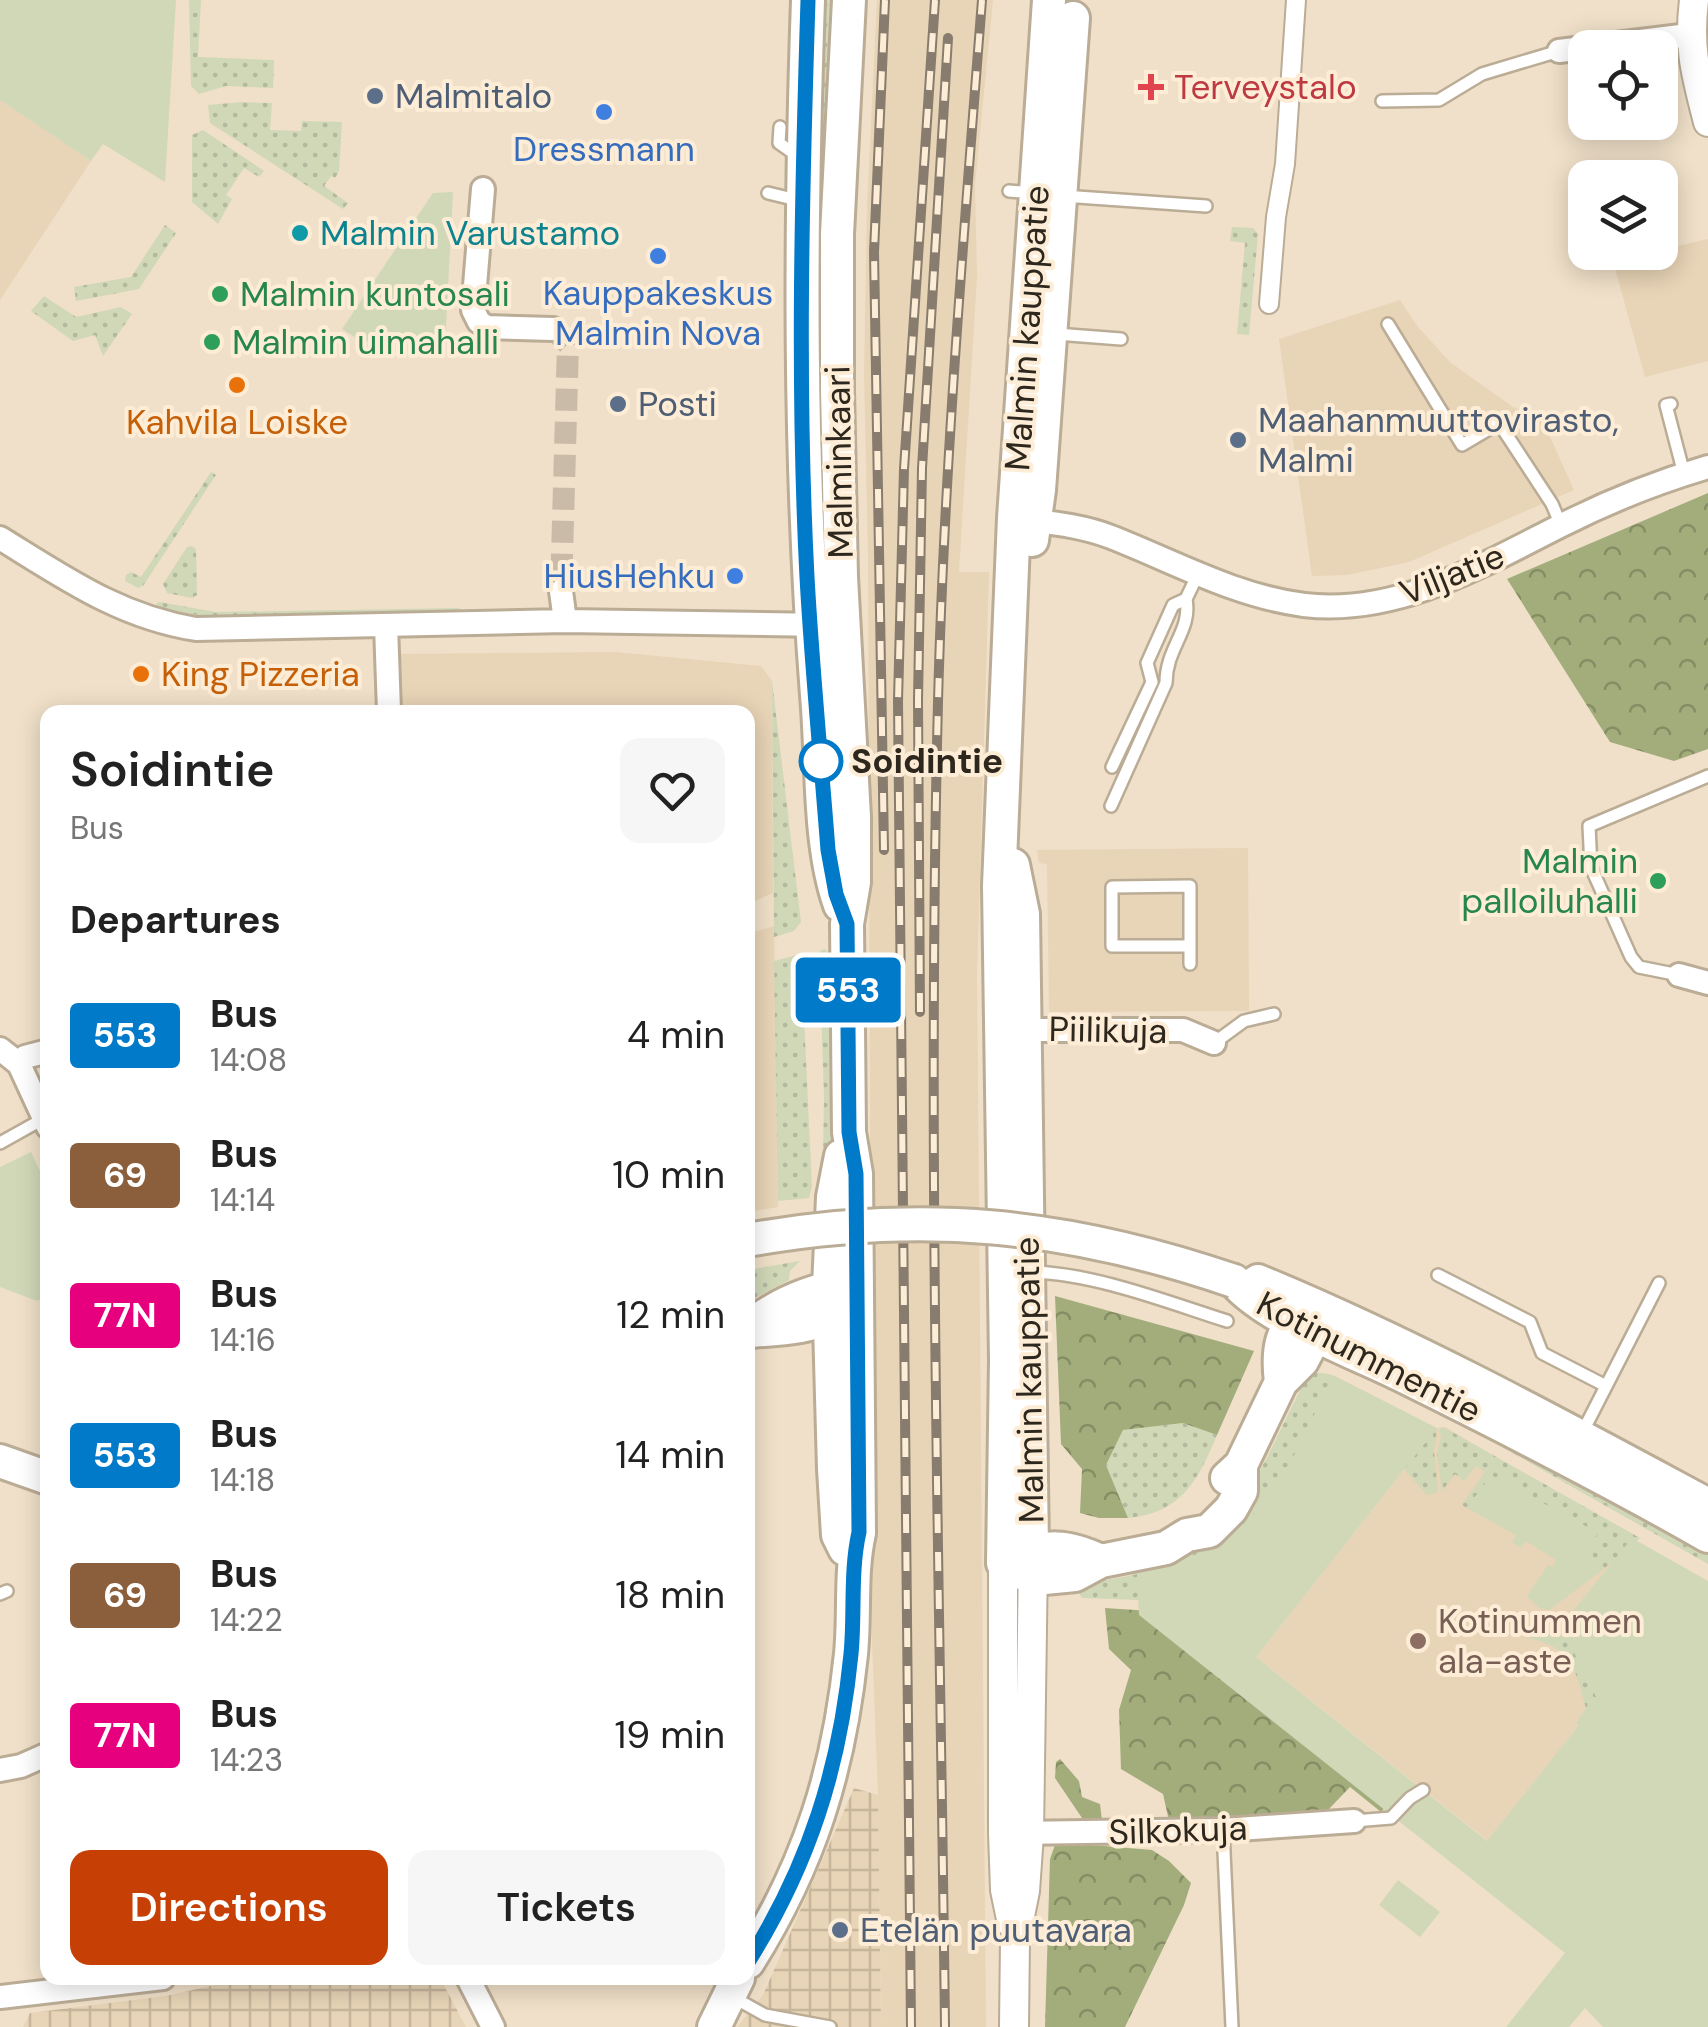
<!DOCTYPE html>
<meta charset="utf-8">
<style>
body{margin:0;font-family:"DM Sans",sans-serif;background:#f6f6f6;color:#222;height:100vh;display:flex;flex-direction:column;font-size:38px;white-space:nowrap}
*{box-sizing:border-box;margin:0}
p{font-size:32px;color:#767676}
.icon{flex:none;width:55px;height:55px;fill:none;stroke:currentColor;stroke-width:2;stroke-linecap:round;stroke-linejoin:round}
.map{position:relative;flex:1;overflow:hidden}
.side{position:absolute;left:40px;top:705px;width:715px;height:1280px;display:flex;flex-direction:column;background:#fff;border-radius:20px;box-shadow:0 5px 25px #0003}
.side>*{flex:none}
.badge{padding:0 20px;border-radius:8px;font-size:35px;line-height:65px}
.fabs{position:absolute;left:1568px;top:30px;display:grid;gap:20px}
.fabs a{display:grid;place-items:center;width:110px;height:110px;border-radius:20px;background:#fff;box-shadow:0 5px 25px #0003;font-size:50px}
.map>.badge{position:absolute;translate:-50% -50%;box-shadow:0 0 0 5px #fff}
h2{padding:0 30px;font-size:38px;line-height:90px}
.round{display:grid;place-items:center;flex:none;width:105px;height:105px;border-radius:20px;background:#f6f6f6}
.headline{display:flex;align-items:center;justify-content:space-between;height:170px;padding:0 30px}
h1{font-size:48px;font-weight:600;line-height:75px}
.button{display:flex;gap:20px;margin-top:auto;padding:20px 30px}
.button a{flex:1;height:115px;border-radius:20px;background:#c64005;color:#fff;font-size:40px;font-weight:600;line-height:115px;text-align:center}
.button a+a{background:#f6f6f6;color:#222}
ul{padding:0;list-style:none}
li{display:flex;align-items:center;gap:30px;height:140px;padding:0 30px}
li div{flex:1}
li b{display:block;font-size:38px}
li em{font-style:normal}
li .badge{min-width:110px;font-weight:700;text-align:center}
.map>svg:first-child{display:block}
.built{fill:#e8d4b6}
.industrial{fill:url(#industrial-grid)}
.grass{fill:url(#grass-dots)}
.forest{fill:url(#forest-crowns)}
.park{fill:#d0d8b8}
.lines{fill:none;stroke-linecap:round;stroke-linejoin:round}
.minor-tunnel{stroke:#c9bba7;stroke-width:22;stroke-dasharray:22 11;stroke-linecap:butt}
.service-casing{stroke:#bbac96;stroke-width:16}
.pedestrian-casing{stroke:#bbac96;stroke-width:22}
.minor-casing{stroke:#bbac96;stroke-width:28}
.tertiary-casing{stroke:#bbac96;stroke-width:32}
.secondary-casing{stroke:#bbac96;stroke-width:38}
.service{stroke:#fff;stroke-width:11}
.pedestrian{stroke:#fff;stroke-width:18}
.minor{stroke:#fff;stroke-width:22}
.tertiary{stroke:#fff;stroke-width:28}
.secondary{stroke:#fff;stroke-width:32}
.rail-casing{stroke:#877c6d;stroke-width:10}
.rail{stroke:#fdedd6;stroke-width:6;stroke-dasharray:19;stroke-linecap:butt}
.secondary-bridge-casing{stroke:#bbac96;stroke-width:38;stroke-linecap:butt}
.secondary-bridge{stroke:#fff;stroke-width:32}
.line-casing{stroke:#fff;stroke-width:22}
.line{stroke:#007ac9;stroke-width:15}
.health-dot{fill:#e0444e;stroke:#fdedd6;stroke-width:4}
.service-dot{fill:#5c6f8a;stroke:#fdedd6;stroke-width:4}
.shop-dot{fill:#3f7fe0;stroke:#fdedd6;stroke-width:4}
.culture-dot{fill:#0f9aa8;stroke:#fdedd6;stroke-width:4}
.leisure-dot{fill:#2e9e5b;stroke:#fdedd6;stroke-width:4}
.food-dot{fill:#e8710a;stroke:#fdedd6;stroke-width:4}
.stop-dot{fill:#fff;stroke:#007ac9;stroke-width:5}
.education-dot{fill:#8d6e63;stroke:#fdedd6;stroke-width:4}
.labels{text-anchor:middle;stroke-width:8;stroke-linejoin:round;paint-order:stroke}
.health-label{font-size:35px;fill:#be3a42;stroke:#fdedd6;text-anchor:start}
.service-label{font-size:35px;fill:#4e5e75;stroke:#fdedd6;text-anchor:start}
.shop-label{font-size:35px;fill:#366cbe;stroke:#fdedd6}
.culture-label{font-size:35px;fill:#0d838f;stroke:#fdedd6;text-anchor:start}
.leisure-label{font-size:35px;fill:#27864d;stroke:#fdedd6;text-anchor:start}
.street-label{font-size:35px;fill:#2d271e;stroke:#fdedd6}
.food-label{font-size:35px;fill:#c56008;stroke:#fdedd6}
.stop-label{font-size:35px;font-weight:bold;fill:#2d271e;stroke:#fdedd6;text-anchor:start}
.education-label{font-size:35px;fill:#785e54;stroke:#fdedd6;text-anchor:start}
</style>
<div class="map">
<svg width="1708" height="2027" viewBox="0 0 1708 2027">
<defs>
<pattern id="industrial-grid" width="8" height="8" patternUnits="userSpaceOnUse" patternTransform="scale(2.5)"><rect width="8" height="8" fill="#e8d4b6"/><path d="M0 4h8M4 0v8" fill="none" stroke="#c7b69c"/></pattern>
<pattern id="grass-dots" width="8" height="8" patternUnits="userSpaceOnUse" patternTransform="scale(2.5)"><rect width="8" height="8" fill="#d0d8b8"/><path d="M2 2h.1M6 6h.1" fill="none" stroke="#b3b99e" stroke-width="1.8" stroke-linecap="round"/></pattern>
<pattern id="forest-crowns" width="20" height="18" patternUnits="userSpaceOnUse" patternTransform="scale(2.5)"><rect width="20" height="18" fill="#a2ad7b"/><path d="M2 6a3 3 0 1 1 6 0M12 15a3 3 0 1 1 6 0" fill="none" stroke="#848d64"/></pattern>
</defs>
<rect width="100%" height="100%" fill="#f0e0c9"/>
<path class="built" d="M 877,0 L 993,0 L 975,185 L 977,277 L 959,572 L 989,572 L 977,975 L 986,2027 L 881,2027 L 878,1795 L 872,1641 L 868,556 L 864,374 L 867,206 Z
M 0,100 L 91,161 L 0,300 Z
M 1708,239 L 1708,361 L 1645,377 L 1613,261 Z
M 1400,300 L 1418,327 L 1451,363 L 1513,407 L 1542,419 L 1574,490 L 1409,562 L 1347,575 L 1312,576 L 1279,339 Z
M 615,652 L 761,666 L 772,681 L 773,893 L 748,904 L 748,712 L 399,712 L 397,654 Z
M 1248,848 L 1249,1011 L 1049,1012 L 1047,864 L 1039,863 L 1037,850 Z
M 774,926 L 778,1207 L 748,1212 L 748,934 Z
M 1445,1427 L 1632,1538 L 1598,1701 L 1488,1841 L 1256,1657 L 1437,1428 Z"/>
<path class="industrial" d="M 854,1788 L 878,1795 L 881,2027 L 737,2027 L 763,1995 Z
M 245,1978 L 440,1978 L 466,2027 L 23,2027 L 30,2013 L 166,1996 Z"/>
<path class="grass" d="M 189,0 L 201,0 L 198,57 L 274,60 L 273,88 L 226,86 L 199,94 L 191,86 Z
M 821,0 L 835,0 L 825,195 L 817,190 Z
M 242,102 L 272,103 L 270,130 L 301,131 L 302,121 L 342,122 L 339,171 L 335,178 L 331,176 L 324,186 L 348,203 L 343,209 L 210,123 L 208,105 Z
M 203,130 L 264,171 L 259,177 L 244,168 L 226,195 L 232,199 L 218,224 L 192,202 L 192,135 Z
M 165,225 L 176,233 L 139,289 L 76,301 L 74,287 L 131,277 Z
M 1232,227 L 1253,228 L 1258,234 L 1249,335 L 1237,334 L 1245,243 L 1230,241 Z
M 44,296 L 76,317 L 121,307 L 132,314 L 103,356 L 95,335 L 73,341 L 31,311 Z
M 211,472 L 216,475 L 143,586 L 138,588 L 125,581 L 126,575 L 131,572 L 141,577 Z
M 192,546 L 196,549 L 197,595 L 192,598 L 167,593 L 163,584 L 187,547 Z
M 159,602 L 216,612 L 460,608 L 456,613 L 222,619 L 157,608 L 156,604 Z
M 772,681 L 801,922 L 794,931 L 774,937 Z
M 824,949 L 832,954 L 837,1115 L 833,1155 L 823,1157 L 824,1096 L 819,952 Z
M 801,954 L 812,1187 L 809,1198 L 778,1201 L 774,961 Z
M 800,1261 L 790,1271 L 789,1280 L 751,1300 L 754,1310 L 748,1315 L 748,1270 Z
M 1334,1357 L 1371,1368 L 1708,1546 L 1708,1564 L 1386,1381 L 1329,1360 Z
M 1310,1372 L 1329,1374 L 1344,1381 L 1288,1513 L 1167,1601 L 1082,1598 L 1074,1585 C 1108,1579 1148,1575 1180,1560 C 1245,1529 1276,1431 1310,1372 Z
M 1183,1423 L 1217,1435 C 1198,1481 1181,1513 1128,1518 L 1106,1465 L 1123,1430 Z
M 1437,1428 L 1434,1451 L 1438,1492 L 1427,1495 L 1404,1469 L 1398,1449 Z
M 1439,1428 L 1445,1428 L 1640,1538 L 1604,1569 L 1591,1565 L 1584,1555 L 1598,1533 L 1491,1475 L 1467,1508 L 1462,1505 L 1485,1472 L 1476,1466 L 1464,1481 L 1455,1474 L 1442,1491 L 1437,1455 L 1441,1437 Z
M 1531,1622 C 1544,1632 1558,1632 1571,1641 L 1601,1700 L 1581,1727 L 1576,1723 L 1586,1708 C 1575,1669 1573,1648 1529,1638 L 1526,1629 Z"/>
<path class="forest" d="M 1708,493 L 1708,749 L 1674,761 L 1610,742 L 1507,579 Z
M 1055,1296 L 1254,1351 L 1217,1435 L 1183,1423 L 1123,1430 L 1106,1465 L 1128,1518 L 1099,1518 L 1080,1513 L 1082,1469 L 1061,1444 Z
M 1105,1608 L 1151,1611 L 1396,1795 L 1381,1812 L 1350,1787 L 1327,1811 L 1315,1816 L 1169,1821 L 1163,1794 L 1121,1769 L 1119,1710 L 1131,1670 L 1109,1649 Z
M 1060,1759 L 1079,1781 L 1082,1797 L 1100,1804 L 1102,1821 L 1084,1821 L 1055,1778 L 1056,1762 Z
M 1056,1842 L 1152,1850 L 1169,1861 L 1191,1883 L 1184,1905 L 1125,2027 L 1045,2027 L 1050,1859 Z"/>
<path class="park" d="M 0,0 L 176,0 L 165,182 L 103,144 L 91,161 L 0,100 Z
M 453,192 L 445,344 L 361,341 L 342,329 L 433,193 Z
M 31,1152 L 47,1186 L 47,1296 L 37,1301 L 0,1287 L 0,1167 Z
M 1333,1375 L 1437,1428 L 1256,1657 L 1487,1841 L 1598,1701 L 1561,1626 L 1632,1538 L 1708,1581 L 1708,2027 L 1603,2027 L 1585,2008 L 1569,2027 L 1506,2027 L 1565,1953 L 1139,1615 L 1137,1572 C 1261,1549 1284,1477 1333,1375 Z
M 1491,1475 L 1598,1533 L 1585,1555 L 1591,1565 L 1604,1569 L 1549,1610 L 1539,1608 L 1527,1596 L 1548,1565 L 1553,1567 L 1556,1560 L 1526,1541 L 1521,1548 L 1512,1542 L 1516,1535 L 1467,1508 Z
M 1398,1880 L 1440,1912 L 1420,1937 L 1379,1905 Z"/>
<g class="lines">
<path class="minor-tunnel" d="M 553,329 L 568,344 L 561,591"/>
<g class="service-casing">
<path id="service" d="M 1382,101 L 1439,100 L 1482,74 L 1559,51
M 780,127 L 779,143 L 799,157
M 1009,191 L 1034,193
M 768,193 L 801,201
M 1063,196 L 1206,206
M 1388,324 L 1462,445 L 1499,423 L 1552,504 L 1561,525
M 1056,334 L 1121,339
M 1671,404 L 1666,405 L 1684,474
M 1112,767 L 1152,682 L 1147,663 L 1173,605 L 1186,599 L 1198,574
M 1111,806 L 1166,683 C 1166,647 1192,631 1186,599
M 1190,946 L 1112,946 L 1112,887 L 1190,886 L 1190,964
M 1679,975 L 1639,967 L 1631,957 L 1591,867 L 1589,826 L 1708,776
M 1214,1043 L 1244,1021 L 1274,1014
M 0,1143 L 43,1119
M 1033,1272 C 1096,1274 1167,1302 1227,1321
M 1438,1275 L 1530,1322 L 1542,1353 L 1606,1386
M 1581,1435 L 1659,1283
M 0,1594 L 7,1591
M 1354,1821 L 1391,1818 L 1410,1798 L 1423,1790
M 1223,1830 L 1232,2027
M 731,1996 L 765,2015 L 830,2027"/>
</g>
<g class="pedestrian-casing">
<path id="pedestrian" d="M 1269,304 L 1276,217 L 1285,164 L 1296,0"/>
</g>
<g class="minor-casing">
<path id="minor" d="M 1559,51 L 1689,35
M 483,189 L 473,310 L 479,322 L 487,327 L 553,329
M 1022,519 C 1052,523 1083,526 1111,537 C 1175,562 1235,596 1304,605 C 1396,616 1481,566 1560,526 C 1607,502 1657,482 1708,467
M 0,538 C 65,578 120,617 196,629 L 565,621 L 826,625
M 561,591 L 565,621
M 386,625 L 389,712
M 1679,975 L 1708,983
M 1013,1030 L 1183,1030 L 1214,1043
M 0,1049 L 19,1064 L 48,1127
M 19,1064 L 25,1057 L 48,1051
M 0,1770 L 21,1766 L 48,1754
M 1016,1833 L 1223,1830 L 1354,1821
M 468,1978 L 493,2027
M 0,1997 L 163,1978"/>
</g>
<g class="tertiary-casing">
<path id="tertiary" d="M 1694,0 C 1688,49 1696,75 1708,122
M 1003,1563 L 1003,1833 L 1005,1890 L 1012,1924
M 1014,2027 L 1015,1940 L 1025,1891 L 1029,1834 L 1033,1560"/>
</g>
<g class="secondary-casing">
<path id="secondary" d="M 808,0 C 800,234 799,461 817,695 C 823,761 818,843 840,905
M 1032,540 L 1039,490 L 1073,18
M 1013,865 L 1023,914 L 1032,1550
M 841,1156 L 833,1197 L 829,1288 L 834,1469 L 838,1535 L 845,1549
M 1234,1281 C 1267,1319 1354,1352 1401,1375 C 1504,1426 1608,1479 1708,1536
M 1258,1281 C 1413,1345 1561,1426 1708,1505
M 748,1327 C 774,1308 797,1296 829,1288 L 846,1297
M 748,1331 C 781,1329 815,1328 844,1310
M 1281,1382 C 1277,1350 1280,1327 1308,1308
M 0,1461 L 48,1478
M 1227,1478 L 1241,1465 L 1281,1382 L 1302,1361 L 1317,1333 L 1315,1316
M 1012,1559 C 1047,1544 1067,1545 1101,1561
M 1003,1563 L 1006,1360 L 999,886 L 1014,518 L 1049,0
M 1003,1563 L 1034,1579 L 1075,1575 L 1101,1561 L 1166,1548 L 1187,1535 L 1209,1531 L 1231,1509 L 1241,1491 L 1241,1465
M 748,1962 C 810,1863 839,1770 851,1654 C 855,1613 850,1573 859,1533 L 856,1174 L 849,1132 L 847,924 L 854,882 L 854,817 L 841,577 L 837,390 L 837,234 L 849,0
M 714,2027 L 738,1978"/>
</g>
<use href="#service" class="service"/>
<use href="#pedestrian" class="pedestrian"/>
<use href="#minor" class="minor"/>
<use href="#tertiary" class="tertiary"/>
<use href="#secondary" class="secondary"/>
<g class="rail-casing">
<path id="rail" d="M 884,850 L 874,252 L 885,0
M 920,1012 L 918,700 L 922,468 L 948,38
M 911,2027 L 898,701 L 904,469 L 935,0
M 945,2027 C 940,1585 927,1143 938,702 C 944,468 964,233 982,0"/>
</g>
<use href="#rail" class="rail"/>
<g class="secondary-bridge-casing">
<path id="secondary-bridge" d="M 748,1240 C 922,1209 1067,1224 1234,1281"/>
</g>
<use href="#secondary-bridge" class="secondary-bridge"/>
</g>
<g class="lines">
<g class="line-casing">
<path id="line" d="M 748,1962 C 809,1865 840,1768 851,1654 C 855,1613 850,1573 859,1532 L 856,1174 L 849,1132 L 847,924 L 836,894 L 828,850 C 821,759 812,668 807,577 C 797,385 802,192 808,0"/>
</g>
<use href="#line" class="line"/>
</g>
<path class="health-dot" d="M1146 72h10v10h10v10h-10v10h-10v-10h-10v-10h10z"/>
<g class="service-dot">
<circle cx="375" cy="96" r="10"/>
<circle cx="618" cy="404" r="10"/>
<circle cx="1238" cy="440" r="10"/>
<circle cx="840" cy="1930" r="10"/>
</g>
<g class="shop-dot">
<circle cx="604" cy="112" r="10"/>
<circle cx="658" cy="256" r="10"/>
<circle cx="735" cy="576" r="10"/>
</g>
<circle class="culture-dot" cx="300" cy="233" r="10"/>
<g class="leisure-dot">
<circle cx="220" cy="294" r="10"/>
<circle cx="212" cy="342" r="10"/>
<circle cx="1658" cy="881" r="10"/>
</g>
<g class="food-dot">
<circle cx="237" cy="385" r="10"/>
<circle cx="141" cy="674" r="10"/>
</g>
<circle class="stop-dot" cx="821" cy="761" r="20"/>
<circle class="education-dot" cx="1418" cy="1641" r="10"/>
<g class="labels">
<g class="health-label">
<text x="1174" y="99">Terveystalo</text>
</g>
<g class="service-label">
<text x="395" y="108">Malmitalo</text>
<text x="638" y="416">Posti</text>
<text x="1258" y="432">Maahanmuuttovirasto,<tspan x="1258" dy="40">Malmi</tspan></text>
<text x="860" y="1942">Etelän puutavara</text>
</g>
<g class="shop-label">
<text x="604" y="161">Dressmann</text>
<text x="658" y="305">Kauppakeskus<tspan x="658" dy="40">Malmin Nova</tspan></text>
<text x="715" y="588" text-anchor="end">HiusHehku</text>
</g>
<g class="culture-label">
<text x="320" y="245">Malmin Varustamo</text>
</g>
<g class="leisure-label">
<text x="240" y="306">Malmin kuntosali</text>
<text x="232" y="354">Malmin uimahalli</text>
<text x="1638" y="873" text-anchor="end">Malmin<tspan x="1638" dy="40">palloiluhalli</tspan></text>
</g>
<g class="street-label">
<text transform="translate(1027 328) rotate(-86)" y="12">Malmin kauppatie</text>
<text transform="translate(839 462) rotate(-91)" y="12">Malminkaari</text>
<text transform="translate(1452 574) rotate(-22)" y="12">Viljatie</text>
<text transform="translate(1108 1030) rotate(1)" y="12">Piilikuja</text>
<text transform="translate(1369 1357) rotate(27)" y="12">Kotinummentie</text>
<text transform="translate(1029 1380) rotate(-91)" y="12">Malmin kauppatie</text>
<text transform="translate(1178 1830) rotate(-2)" y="12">Silkokuja</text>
</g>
<g class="food-label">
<text x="237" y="434">Kahvila Loiske</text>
<text x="161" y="686" text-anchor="start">King Pizzeria</text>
</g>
<g class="stop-label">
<text x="851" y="773">Soidintie</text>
</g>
<g class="education-label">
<text x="1438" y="1633">Kotinummen<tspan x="1438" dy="40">ala-aste</tspan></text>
</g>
</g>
</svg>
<div class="fabs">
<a><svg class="icon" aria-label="locate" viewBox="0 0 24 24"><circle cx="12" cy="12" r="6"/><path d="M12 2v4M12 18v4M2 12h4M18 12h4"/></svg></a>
<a><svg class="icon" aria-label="layers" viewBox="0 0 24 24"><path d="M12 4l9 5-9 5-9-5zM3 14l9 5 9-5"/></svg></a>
</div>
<b class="badge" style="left:848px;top:990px;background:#007ac9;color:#fff">553</b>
<section class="side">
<div class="headline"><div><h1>Soidintie</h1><p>Bus</p></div><a class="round"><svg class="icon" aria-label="heart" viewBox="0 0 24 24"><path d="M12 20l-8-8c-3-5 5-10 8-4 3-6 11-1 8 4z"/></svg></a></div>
<h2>Departures</h2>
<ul>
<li><span class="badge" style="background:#007ac9;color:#fff">553</span><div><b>Bus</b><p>14:08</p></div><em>4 min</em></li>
<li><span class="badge" style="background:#8b5e3c;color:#fff">69</span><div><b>Bus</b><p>14:14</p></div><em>10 min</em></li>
<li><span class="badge" style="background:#e6007e;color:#fff">77N</span><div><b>Bus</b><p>14:16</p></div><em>12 min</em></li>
<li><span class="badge" style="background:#007ac9;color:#fff">553</span><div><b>Bus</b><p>14:18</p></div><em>14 min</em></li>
<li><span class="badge" style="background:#8b5e3c;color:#fff">69</span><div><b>Bus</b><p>14:22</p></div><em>18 min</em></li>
<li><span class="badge" style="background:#e6007e;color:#fff">77N</span><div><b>Bus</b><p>14:23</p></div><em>19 min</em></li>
</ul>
<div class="button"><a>Directions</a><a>Tickets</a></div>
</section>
</div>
